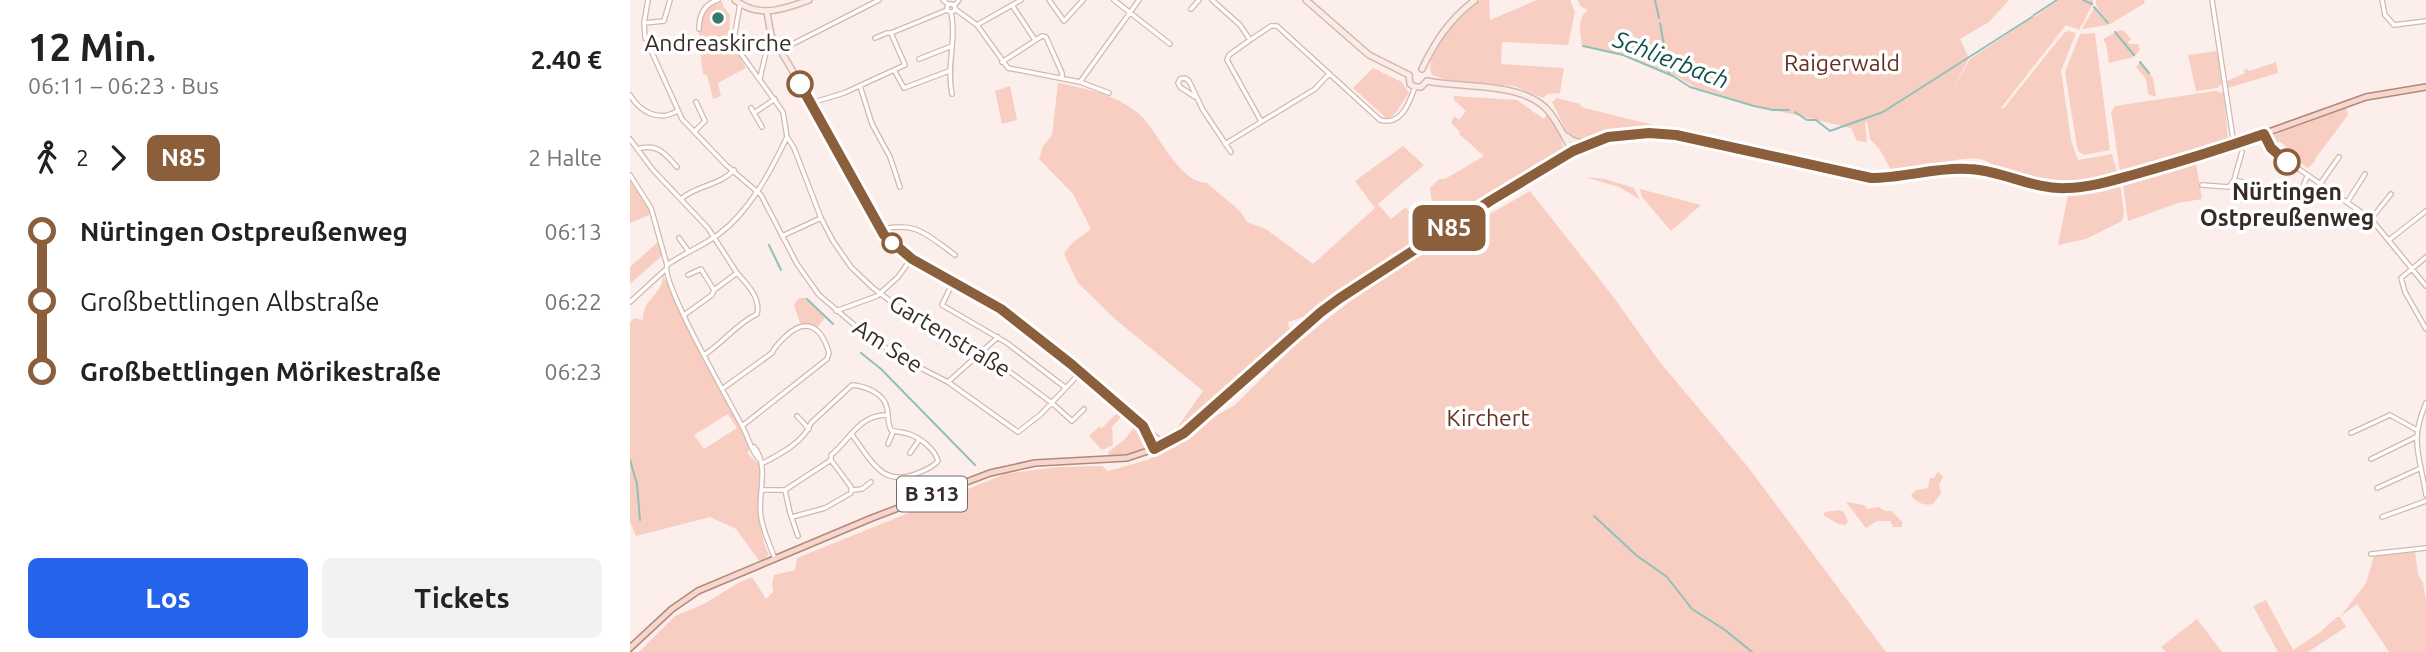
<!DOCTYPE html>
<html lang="de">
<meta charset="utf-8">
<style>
body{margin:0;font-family:Ubuntu,sans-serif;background:#f2f2f2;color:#222;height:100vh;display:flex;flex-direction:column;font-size:26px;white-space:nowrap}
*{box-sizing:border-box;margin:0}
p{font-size:23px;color:#767676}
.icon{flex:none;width:38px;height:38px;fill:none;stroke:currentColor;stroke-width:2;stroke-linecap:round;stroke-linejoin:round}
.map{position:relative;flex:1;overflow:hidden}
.side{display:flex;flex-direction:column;background:#fff;width:630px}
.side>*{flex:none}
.badge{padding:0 14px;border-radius:10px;font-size:24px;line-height:46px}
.map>.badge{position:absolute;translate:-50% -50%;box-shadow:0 0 0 4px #fff}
.legs{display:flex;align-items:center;gap:10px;height:77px;padding:0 28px;font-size:23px}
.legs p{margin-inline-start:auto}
.summary{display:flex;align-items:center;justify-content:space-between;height:119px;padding:0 28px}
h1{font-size:38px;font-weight:700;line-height:52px}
.primary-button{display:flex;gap:14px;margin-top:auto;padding:14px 28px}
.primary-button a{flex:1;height:80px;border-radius:10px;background:#2563eb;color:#fff;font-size:28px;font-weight:700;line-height:80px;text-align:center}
.primary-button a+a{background:#f2f2f2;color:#222}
ul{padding:0 28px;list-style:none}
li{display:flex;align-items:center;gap:24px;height:70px;font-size:26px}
li i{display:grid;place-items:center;width:10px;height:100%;margin:0 9px;background:currentColor}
li i::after{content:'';width:18px;height:18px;margin:-9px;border:5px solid;border-radius:50%;background:#fff}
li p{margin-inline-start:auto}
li:first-child i{background:linear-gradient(#0000 50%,currentColor 0)}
li:last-child i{background:linear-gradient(currentColor 50%,#0000 0)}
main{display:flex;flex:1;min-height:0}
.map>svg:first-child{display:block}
.green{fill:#f7cec1;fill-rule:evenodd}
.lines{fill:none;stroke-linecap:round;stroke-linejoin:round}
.stream{stroke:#91c0b8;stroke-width:2}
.street-casing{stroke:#d4b7ae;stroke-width:6}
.secondary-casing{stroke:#d4b7ae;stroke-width:8}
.primary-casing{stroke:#b0897c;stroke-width:8}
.street{stroke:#fff;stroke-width:3.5}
.secondary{stroke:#fbebe6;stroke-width:5}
.primary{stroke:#f7d6cc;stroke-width:5}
.line-1-casing{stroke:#fff;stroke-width:16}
.line-1{stroke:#8b5e3c;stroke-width:10}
.poi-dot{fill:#347a70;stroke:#fff;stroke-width:2.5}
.stop-1-dot{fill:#fff;stroke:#8b5e3c;stroke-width:3.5}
.labels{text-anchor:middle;stroke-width:7;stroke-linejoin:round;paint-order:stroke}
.shield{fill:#fff;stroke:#736b68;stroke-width:2}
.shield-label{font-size:21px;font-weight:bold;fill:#372c28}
.poi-label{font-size:23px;fill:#372c28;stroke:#fff}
.park-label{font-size:23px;fill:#65301f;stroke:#fff}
.stop-label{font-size:23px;font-weight:bold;fill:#372c28;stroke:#fff}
.street-label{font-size:23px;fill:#372c28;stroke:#fff}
.water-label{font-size:24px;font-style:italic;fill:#10524a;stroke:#fff}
</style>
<main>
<section class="side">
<div class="summary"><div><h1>12 Min.</h1><p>06:11 – 06:23 · Bus</p></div><b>2.40 €</b></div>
<div class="legs"><svg class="icon" aria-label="walk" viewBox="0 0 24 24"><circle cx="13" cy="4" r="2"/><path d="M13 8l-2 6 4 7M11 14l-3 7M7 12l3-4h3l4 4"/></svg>2<svg class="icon" aria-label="forward" viewBox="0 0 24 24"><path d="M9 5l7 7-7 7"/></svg><b class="badge" style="background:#8b5e3c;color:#fff">N85</b><p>2 Halte</p></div>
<ul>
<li><i style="color:#8b5e3c"></i><b>Nürtingen Ostpreußenweg</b><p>06:13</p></li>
<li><i style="color:#8b5e3c"></i><span>Großbettlingen Albstraße</span><p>06:22</p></li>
<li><i style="color:#8b5e3c"></i><b>Großbettlingen Mörikestraße</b><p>06:23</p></li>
</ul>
<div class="primary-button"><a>Los</a><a>Tickets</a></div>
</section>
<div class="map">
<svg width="1796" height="652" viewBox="0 0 1796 652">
<rect width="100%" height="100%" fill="#fcefeb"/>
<path class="green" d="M 851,0 L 859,0 L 860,20 L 907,0 L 940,0 L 945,12 L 938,45 L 872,42 L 871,64 L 934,68 L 930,93 L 918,94 L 913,98 L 884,86 L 817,80 L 802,75 C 791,51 834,14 851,0 Z
M 948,0 L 1379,0 L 1359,22 L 1330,39 L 1339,58 L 1323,90 L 1340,59 L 1402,18 L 1401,15 L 1403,14 L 1406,16 L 1429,0 L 1463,0 L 1463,4 L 1449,30 L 1436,25 L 1371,108 L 1373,109 L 1434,33 L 1438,31 L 1446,33 L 1431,71 L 1441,140 L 1448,160 L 1482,154 L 1488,175 L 1434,184 L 1412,182 L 1367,170 C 1352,147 1310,165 1289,168 C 1280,169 1270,169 1261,170 L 1250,150 L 1240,139 L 1237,121 L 1235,124 L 1237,142 L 1227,141 L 1221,128 L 1127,106 L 1065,87 L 1046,76 L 994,54 L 982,53 L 952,45 C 950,31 947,18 958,10 L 950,6 Z
M 1466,0 L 1514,0 L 1515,3 L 1480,24 L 1466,6 Z
M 87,2 L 88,6 L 89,2 L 93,2 L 93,6 L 100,15 L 99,42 L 102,43 L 116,68 L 88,83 L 91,96 L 83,99 L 77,75 L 73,74 C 71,53 60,11 87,2 Z
M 1464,8 L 1478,25 L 1452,29 Z
M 1490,30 L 1494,31 L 1501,39 L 1498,42 L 1499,44 L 1508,44 L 1510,50 L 1504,57 L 1479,63 L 1476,44 L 1473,39 Z
M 1465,33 L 1480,150 L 1454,155 L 1448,151 L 1446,141 L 1435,72 L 1450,34 Z
M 1587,51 L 1592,84 L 1587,88 L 1566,91 L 1558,55 Z
M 1510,62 L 1523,78 L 1526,97 L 1518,94 L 1516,79 L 1506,67 Z
M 1646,62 L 1648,73 L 1598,88 L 1597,81 L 1615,73 L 1614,70 L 1617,69 L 1619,71 Z
M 743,68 L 772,82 L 779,93 L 765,114 L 759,118 L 756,118 L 723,88 Z
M 428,83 C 457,89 486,94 509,114 C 527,129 548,183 577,183 L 610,211 L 617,222 L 636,229 L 683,264 L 745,208 L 725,181 L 773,146 L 794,165 L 748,204 L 761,219 L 776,207 L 783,218 L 803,211 L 800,188 L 809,179 L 815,179 L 854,156 L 829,134 L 830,132 L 821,123 L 824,116 L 829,120 L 836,111 L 824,100 L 824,96 L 887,100 L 914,119 L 917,113 L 930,135 L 934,149 L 927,155 L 713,293 L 676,322 L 673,317 L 658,322 L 659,328 L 667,325 L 670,328 L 568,417 L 550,431 L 536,438 L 532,435 L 546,429 L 573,391 L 485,319 L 448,283 L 434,254 L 440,245 L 461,229 L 443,194 L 409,159 L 413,146 L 422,135 Z
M 380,86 L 387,120 L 372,124 L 365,91 Z
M 1585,91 L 1594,93 L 1598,141 L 1492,174 L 1490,172 L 1481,112 L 1485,106 Z
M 927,98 L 950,104 L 951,107 L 1039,129 L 978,132 L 950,140 L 943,138 L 936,130 L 922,102 Z
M 1716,107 L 1718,115 L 1685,159 L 1685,161 L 1678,168 L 1657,153 L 1659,149 L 1649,141 L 1643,148 L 1640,143 L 1644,135 L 1650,132 Z
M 1566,163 L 1572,199 L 1548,203 L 1498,221 L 1493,184 Z
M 0,176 L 22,214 L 0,223 Z
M 955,177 L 975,179 L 1004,188 L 1010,200 L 989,187 Z
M 1490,184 L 1494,212 L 1492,221 L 1456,239 L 1428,245 L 1438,195 L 1459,193 Z
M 1010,189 L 1071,205 L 1041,231 L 1012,197 Z
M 900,191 L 985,299 L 1029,361 L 1118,467 L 1256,652 L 9,652 L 45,616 L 74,604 L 108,583 L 122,577 L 136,599 L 143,592 L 142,584 L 144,575 L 165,570 L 167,558 L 375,474 L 427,467 L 472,466 L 478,471 L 517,460 L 545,447 L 575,422 L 605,405 L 666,344 L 719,302 L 790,254 Z
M 30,240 L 33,255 L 0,284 L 0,267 Z
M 33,275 L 70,353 L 111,426 L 119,445 L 118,454 L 130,465 C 131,497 125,527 139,555 L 130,562 L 106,529 L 80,517 L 6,536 L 0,522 L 0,322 L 5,318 L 13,320 C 12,299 34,293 33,275 ZM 98,414 L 107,428 L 74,449 L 64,435 Z
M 169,298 L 176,298 L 196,316 L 187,328 L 181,324 L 170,323 L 164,305 Z
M 490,410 L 494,413 L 482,427 L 483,445 L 472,450 L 459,436 L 469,427 L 472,428 Z
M 504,420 L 513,429 L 520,445 C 511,455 492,455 479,457 L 478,452 L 494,440 L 503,429 L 500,422 Z
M 1308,471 L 1313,477 L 1309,485 L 1311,493 L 1303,504 C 1295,506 1286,503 1281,495 L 1286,490 L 1298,488 L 1300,478 L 1304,478 Z
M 1216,502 L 1234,505 L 1237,509 L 1249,507 L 1255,511 L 1262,511 L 1272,522 L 1272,527 L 1263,527 L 1260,521 L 1247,521 L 1236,528 Z
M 1209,510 L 1214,512 L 1218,522 L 1215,525 L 1208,524 L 1193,515 L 1195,512 Z
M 1785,551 L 1788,574 L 1793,583 L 1796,600 L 1796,652 L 1759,652 L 1727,604 L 1710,617 L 1716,627 L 1678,652 L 1648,652 L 1623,606 L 1636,600 L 1663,650 L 1689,633 L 1707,617 L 1710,617 L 1736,583 L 1744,556 Z
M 1567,619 L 1592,652 L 1536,652 L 1531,647 Z"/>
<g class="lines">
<path class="stream" d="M 1025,0 L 1029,18
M 1453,0 L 1462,4
M 1464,7 L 1478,23
M 1404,15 L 1427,0
M 1030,23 L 1039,73
M 1485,32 L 1504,55
M 953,46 L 993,55 L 1043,76 L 1060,87 L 1124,106 L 1143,110 L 1159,110
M 1510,62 L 1519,73
M 1165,112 L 1177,120 L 1186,120 L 1200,131 L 1253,112 L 1402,17
M 139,245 L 151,270
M 177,299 L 203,324
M 231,353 L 251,369 L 345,465
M 0,460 L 7,484 L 10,520
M 964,516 L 1006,555 L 1037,577 L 1062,609 L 1095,630 L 1122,652"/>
<g class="street-casing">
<path id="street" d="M 18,0 L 14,23 L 15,37 L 52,119 L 96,165 L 131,195 L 167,264 L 189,295 L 235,334 L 275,360 L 318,382 L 388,432 L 410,415 L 451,372
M 313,0 L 319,5
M 419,0 L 434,21 L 453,0
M 484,0 L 540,44
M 582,0 L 610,25 L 620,40 L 641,26 L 647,26 L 750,120 C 771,126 779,104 785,87
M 1582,0 L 1604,145
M 1752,0 L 1755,15 L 1764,25 L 1796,21
M 110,4 L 105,33 L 106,47 L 153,112 L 157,137 L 164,148 L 191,218 L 203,241 L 221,267 L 243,288 L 271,309 L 353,352 L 422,403 L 442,421 L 454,409
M317 8a4 4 0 1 1 8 0a4 4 0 1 1-8 0Z
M 382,5 L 405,40
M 324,6 L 329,0
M 325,9 L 347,25 L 378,68 L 450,82 L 479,93
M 561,9 L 569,0
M 321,12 C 327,39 316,66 322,94
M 14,23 L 34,21 L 40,0
M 347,25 L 391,0
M 69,29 C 69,15 74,4 88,0
M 245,38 L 257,33 L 261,33
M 620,40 L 599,55 L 597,60 L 631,121
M 151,50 L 249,0
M 289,59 L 322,46
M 372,62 L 412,36 L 416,37 L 432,73 L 432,78
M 264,70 L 275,65 L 261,33 L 317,10
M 130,78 L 138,44 L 143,40
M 450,82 L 509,0
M 230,86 L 242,124 L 260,157 L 270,187
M 0,95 C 10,112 29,122 47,111
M 565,97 L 550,87 L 548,83 L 550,79 L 555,78 L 559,81 L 573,110 L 601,152
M 181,103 L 214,93 L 264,70 L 274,88 L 319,71
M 121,108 L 132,127
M 124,113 L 145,99
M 65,131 L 75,121 L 66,102
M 1634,134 L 1638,144 L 1650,156 L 1741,219 L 1796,286
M 0,139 L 23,170 L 78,228 L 107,273
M 595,144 L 685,89 L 699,74
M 7,149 C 27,143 35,153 47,167
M 1612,152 L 1604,180 L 1669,195 L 1677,177
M 0,175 L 21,208 L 37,265
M 1690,184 L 1709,157
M 1572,185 L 1599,187 L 1604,180
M 51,199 C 67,185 89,186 104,170
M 1718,201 L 1735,174
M 1741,219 L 1761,194
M 249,230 C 286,220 297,235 325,255
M 152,236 L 191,218
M 49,238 L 59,252
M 1759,240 L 1796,211
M 1796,257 L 1771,278 L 1775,292 L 1796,329
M 37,265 C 30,282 100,402 112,426 C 118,436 121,451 129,459
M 37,265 C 54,253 73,246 89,234 C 119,212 141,171 157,137
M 58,275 L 71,269 L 84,290
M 323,282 L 312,305 L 377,343 L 436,388
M 0,302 L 35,270
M 206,311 L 247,296 L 268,277 L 281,259
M 54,315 L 82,295 L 84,290 L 107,273 C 117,284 131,298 127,314 C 106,324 93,343 74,355
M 318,382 L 368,337
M 92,389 L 142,353 C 145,346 150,342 156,336 C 177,316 192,328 199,353 L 197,359 L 112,426
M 1796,403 C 1779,442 1790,455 1796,495
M 167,416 L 179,429
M 1721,433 L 1760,415 L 1787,430
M 258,444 L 263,432
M 124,447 C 140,466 127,495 131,517 C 133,531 140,545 145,559
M 280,453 L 289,440
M 1741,459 L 1786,437
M 131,464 C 149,455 174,442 181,423 L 222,385 C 235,386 254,393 257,408 C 259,417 257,422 261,430 C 267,432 273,432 279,434 C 290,438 305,449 308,461 C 303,467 296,470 288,473 C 252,488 242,461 222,435
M 1747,488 L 1791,468
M 131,490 L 155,490 L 201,460 L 201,455 C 220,440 229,414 258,415
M 155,490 L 160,513 L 168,536
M 223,490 L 232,489 L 241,482
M 162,517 L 195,508 L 221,493 L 221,487 L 201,460
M 1752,517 L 1796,501
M 1741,554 L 1796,548"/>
</g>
<g class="secondary-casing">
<path id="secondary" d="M 105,0 C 129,19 154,9 179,0
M 676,0 L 739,55 L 779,75
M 137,12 L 141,35 L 191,118 L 234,203 L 253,235 L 281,259 L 371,309 L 451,372 L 534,445
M 792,69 C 805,41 820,19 845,0
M 779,75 L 780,84 L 785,87 L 791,87 L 797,81
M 797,81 C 835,89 896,81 920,113 C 929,125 936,139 942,151
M 936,136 C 944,143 951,143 961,143
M 515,429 L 524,449"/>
</g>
<g class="primary-casing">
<path id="primary" d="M 0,648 L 42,609 L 68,591 L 242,518 L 360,473 L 405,463 L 497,458 L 524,449 L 554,433 L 691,312 L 711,298 L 860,201 L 942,151 L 978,137 L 1019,133 L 1046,135 L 1241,178 L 1263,178 L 1339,169 L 1425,188 L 1447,187 L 1586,151 L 1736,97 L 1796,87"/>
</g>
<use href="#street" class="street"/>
<use href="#secondary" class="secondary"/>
<use href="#primary" class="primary"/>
</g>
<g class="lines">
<g class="line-1-casing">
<path id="line-1" d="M 170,84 L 254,235 L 282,259 L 371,309 L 441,364 L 513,426 L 524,449 L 554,433 L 691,312 L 710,298 L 860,201 L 943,151 L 978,137 L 1019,133 L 1046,135 L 1241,178 C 1274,178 1306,167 1338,169 C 1372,170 1403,190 1437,188 C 1460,188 1484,180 1506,174 C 1549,162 1591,149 1634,134 L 1641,148 L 1657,162"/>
</g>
<use href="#line-1" class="line-1"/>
</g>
<circle class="poi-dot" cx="88" cy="18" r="7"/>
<g class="stop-1-dot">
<circle cx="170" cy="84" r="12"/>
<circle cx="1657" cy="162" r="12"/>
<circle cx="262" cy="243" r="9"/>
</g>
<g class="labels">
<rect class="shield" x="267" y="476.5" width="70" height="35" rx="5"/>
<g class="shield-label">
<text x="302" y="501">B 313</text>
</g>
<g class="poi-label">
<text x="88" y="51">Andreaskirche</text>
</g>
<g class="park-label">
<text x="1212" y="71">Raigerwald</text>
<text x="858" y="426">Kirchert</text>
</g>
<g class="stop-label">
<text x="1657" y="200">Nürtingen<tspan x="1657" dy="26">Ostpreußenweg</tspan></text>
</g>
<g class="street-label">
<text transform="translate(320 336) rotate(31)" y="8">Gartenstraße</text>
<text transform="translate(258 346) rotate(33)" y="8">Am See</text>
</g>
<g class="water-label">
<text transform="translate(1041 60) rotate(21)" y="8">Schlierbach</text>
</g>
</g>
</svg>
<b class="badge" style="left:819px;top:228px;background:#8b5e3c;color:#fff">N85</b>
</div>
</main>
